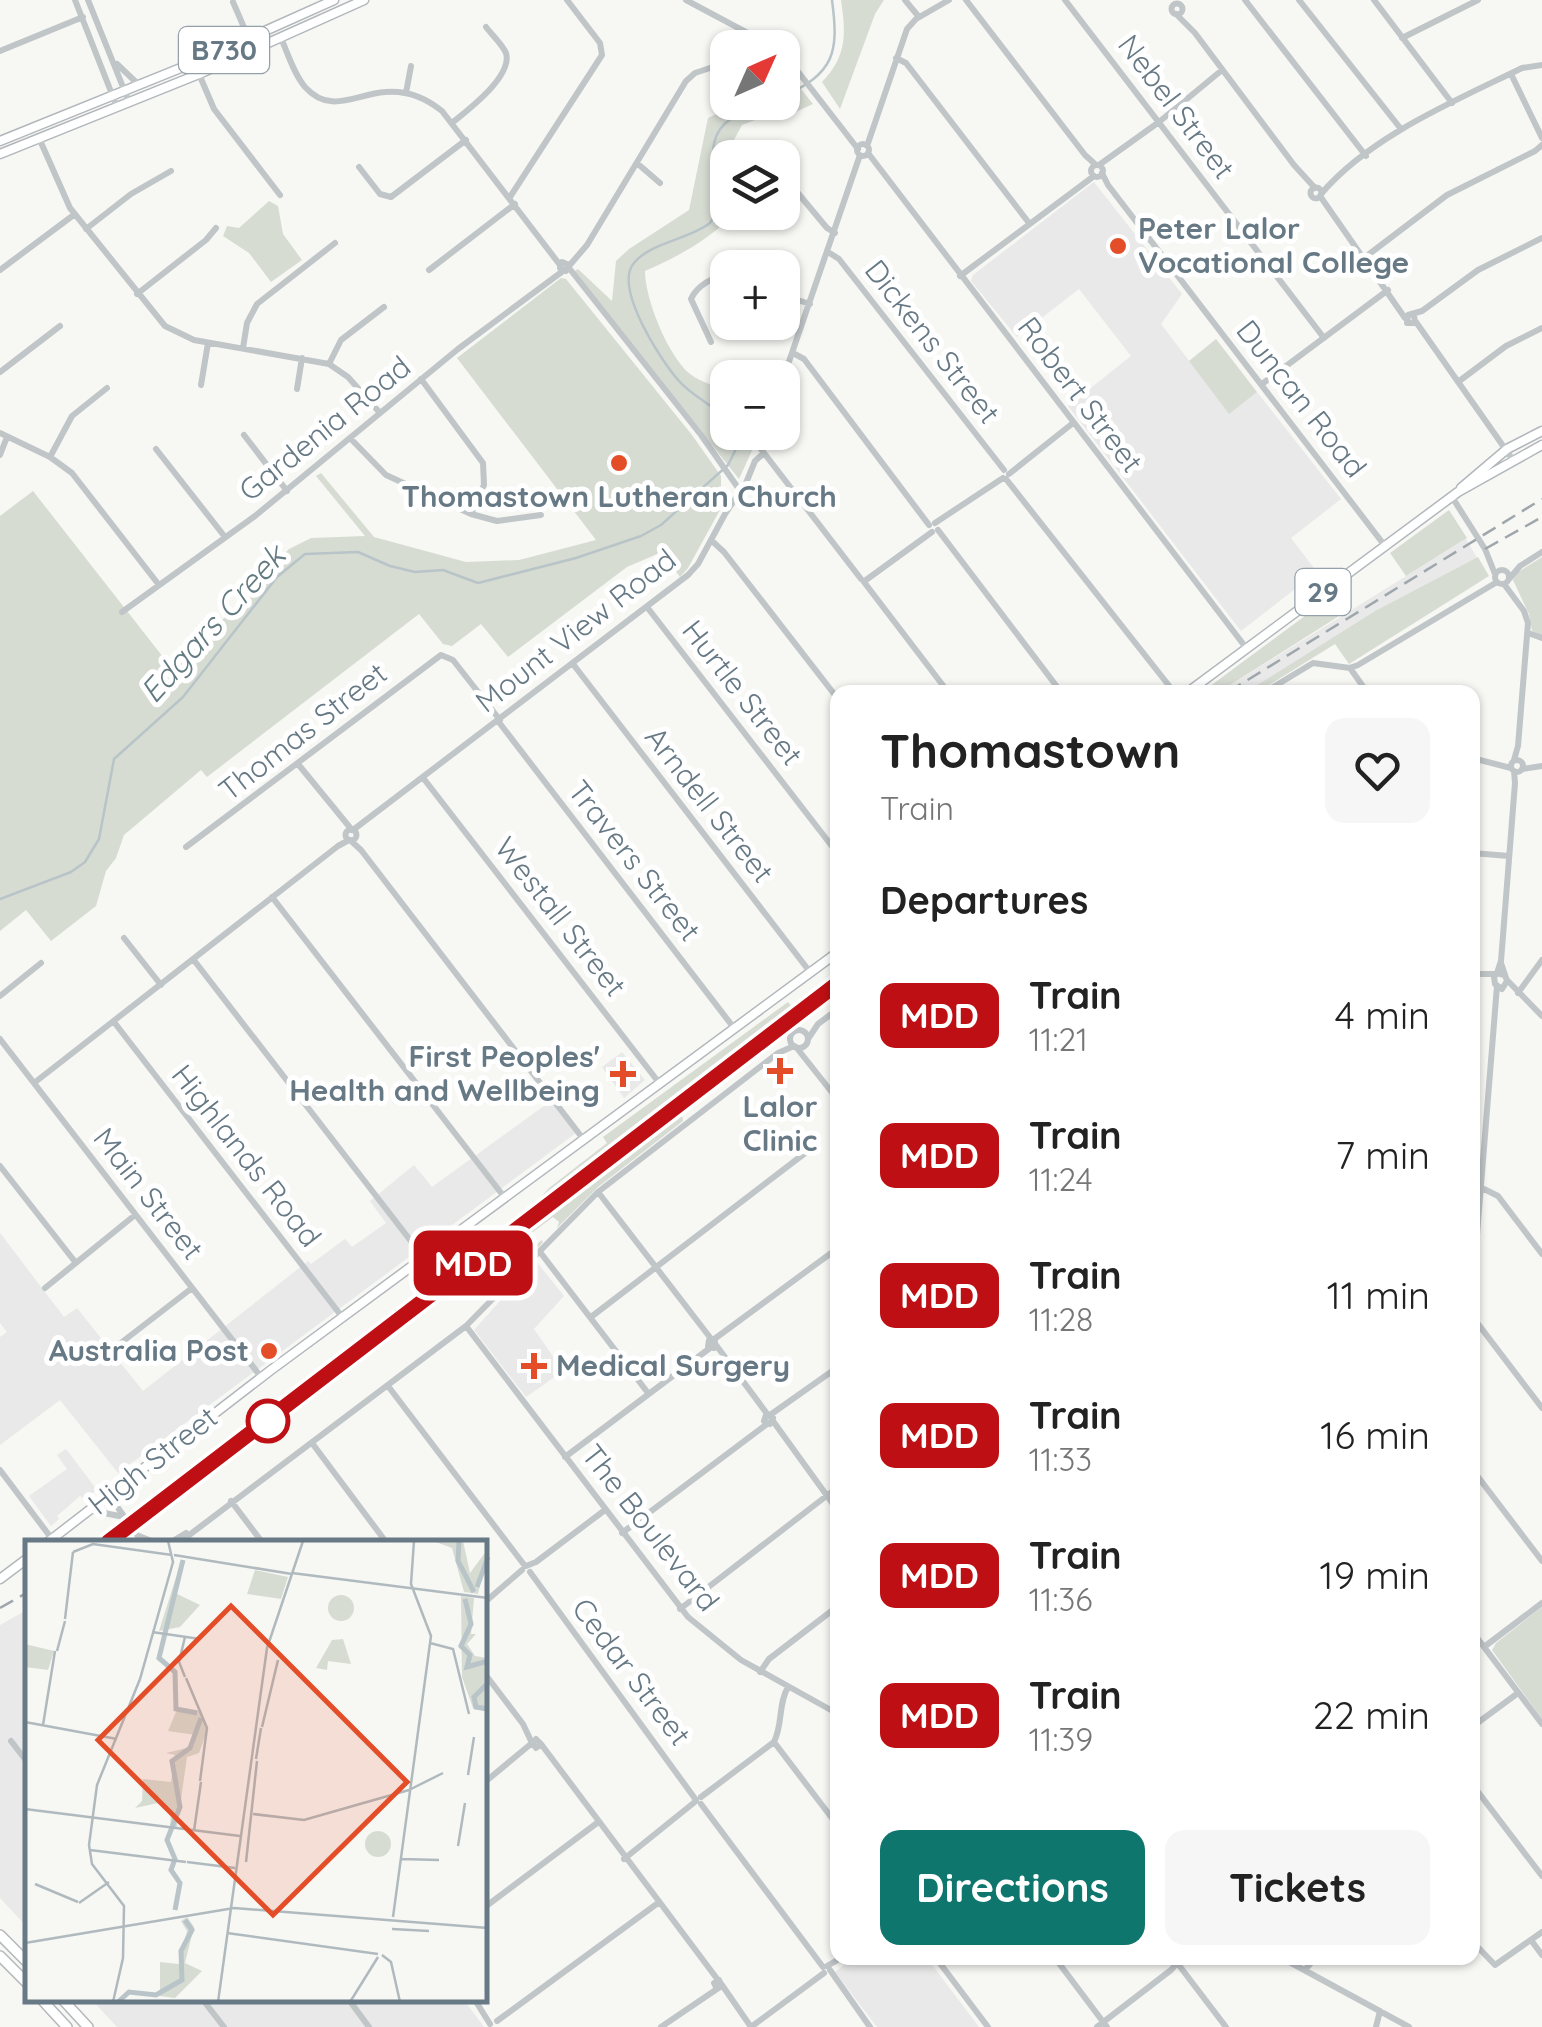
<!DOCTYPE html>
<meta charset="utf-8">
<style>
body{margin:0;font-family:Quicksand,sans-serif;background:#f6f6f6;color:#222;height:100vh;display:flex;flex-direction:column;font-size:38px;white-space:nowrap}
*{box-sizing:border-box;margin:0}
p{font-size:32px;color:#767676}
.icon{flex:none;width:55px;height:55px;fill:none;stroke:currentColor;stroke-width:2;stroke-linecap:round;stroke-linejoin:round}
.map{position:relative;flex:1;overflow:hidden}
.sheet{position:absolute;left:830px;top:685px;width:650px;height:1280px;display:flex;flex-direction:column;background:#fff;border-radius:20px;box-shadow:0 2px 8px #0004}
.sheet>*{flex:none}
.badge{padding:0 20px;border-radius:15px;font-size:35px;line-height:65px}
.needle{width:65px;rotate:45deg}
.fabs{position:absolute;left:710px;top:30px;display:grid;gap:20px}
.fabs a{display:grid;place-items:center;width:90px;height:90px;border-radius:20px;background:#fff;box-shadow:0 2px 8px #0004;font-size:50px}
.map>.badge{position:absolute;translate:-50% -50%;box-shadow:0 0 0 5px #fff}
h2{padding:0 50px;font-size:38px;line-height:90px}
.round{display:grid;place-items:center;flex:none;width:105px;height:105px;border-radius:20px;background:#f6f6f6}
.headline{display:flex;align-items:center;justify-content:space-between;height:170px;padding:0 50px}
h1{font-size:48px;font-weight:800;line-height:75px}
.button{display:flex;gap:20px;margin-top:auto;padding:20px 50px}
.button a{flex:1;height:115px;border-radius:20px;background:#0f766e;color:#fff;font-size:40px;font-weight:800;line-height:115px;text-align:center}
.button a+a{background:#f6f6f6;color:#222}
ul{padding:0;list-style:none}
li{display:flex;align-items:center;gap:30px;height:140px;padding:0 50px}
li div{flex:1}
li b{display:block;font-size:38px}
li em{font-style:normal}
li .badge{min-width:110px;font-weight:700;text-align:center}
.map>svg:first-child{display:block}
.built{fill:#e8e9e8}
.green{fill:#d7dcd3}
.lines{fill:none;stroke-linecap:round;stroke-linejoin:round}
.stream{stroke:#b8c4c8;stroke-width:2.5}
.major-casing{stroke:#b2b7bb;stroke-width:11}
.highway-casing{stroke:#b4b8bb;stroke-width:12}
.minor{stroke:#c0c5c8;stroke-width:6}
.major{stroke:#fff;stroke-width:8}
.highway{stroke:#fff;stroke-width:9}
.rail{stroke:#9fa7ac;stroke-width:2.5;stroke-dasharray:15 8;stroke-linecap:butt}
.line-casing{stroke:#fff;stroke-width:22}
.line{stroke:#be1014;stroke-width:15}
.poi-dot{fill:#e34e29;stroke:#fff;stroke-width:4}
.stop-dot{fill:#fff;stroke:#be1014;stroke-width:5}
.labels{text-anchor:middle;stroke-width:10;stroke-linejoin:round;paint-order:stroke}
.shield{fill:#fff;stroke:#94a1aa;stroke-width:2.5}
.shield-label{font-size:28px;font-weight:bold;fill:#667985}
.street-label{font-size:30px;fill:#667985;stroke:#fff}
.poi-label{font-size:30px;font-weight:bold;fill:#667985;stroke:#fff;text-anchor:start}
.water-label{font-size:32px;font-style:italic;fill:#627a81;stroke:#fff}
.inset-river{fill:none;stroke:#b8c4c8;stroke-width:5}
.inset-road{fill:none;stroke:#b0babe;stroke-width:2.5}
.view{fill:#e34e29;fill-opacity:0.15;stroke:#e34e29;stroke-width:5}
.inset-edge{fill:none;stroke:#667985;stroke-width:5}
</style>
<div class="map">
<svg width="1542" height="2027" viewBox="0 0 1542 2027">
<rect width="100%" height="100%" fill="#f7f7f4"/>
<path class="built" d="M 1094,182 L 1182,294 L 1161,324 L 1229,413 L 1257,392 L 1341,499 L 1291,538 L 1317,572 L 1241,631 L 1068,406 L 1131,356 L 1079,289 L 1017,337 L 971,281 L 973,275 Z
M 1466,539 L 1477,558 L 1375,611 L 1246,692 L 1219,692 Z
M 791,1008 L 801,1021 L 227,1459 L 229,1463 L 147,1525 L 139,1513 L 223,1453 L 774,1028 L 771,1023 Z
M 622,1052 L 645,1080 L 624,1098 L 602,1067 Z
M 555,1098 L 580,1130 L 118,1473 L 60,1400 L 0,1445 L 0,1337 L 7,1332 L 0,1323 L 0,1233 L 64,1317 L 77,1308 L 143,1391 L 308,1261 L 311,1264 L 345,1239 L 352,1247 L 386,1223 L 370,1201 L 414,1165 L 432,1187 Z
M 536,1261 L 564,1296 L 534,1329 L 563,1371 L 526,1397 L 474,1330 Z
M 66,1449 L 97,1490 L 84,1499 L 80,1496 L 57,1516 L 59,1519 L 51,1526 L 29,1496 L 67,1469 L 57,1455 Z
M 27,1610 L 27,1927 L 0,1898 L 0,1625 Z
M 853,1958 L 927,1958 L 979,2027 L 877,2027 L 835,1972 Z
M 92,2000 L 464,2000 L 484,2027 L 117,2027 Z"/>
<path class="green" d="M 841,0 L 884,0 L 875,14 L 840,109 L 822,82 C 847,56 846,34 841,0 Z
M 793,79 L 813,104 L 787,116 L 781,110 L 742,125 L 722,162 L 727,176 L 728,212 L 736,213 C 709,239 680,256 645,271 C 645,299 668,356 690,374 C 700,382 716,386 727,390 L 728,432 L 760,433 L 739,479 L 573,272 L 578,269 L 612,301 L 616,261 L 629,249 L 689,210 L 708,118 L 739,103 L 782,102 L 783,83 Z
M 269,201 L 278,206 L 283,234 L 302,260 L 271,282 L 249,253 L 223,236 L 227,226 L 239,228 Z
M 561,278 L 566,279 L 692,435 L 721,476 L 721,508 L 688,568 L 680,577 L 662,552 L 627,567 L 508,657 L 481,624 L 452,646 L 443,644 L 419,614 L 207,777 L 201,770 L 124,835 L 116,858 L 106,871 L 96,906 L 51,941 L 26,910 L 0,931 L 0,516 L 33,491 L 174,671 L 289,549 L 311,538 L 365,536 L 316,476 L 321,473 L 374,537 L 466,562 L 519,560 L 596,540 L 457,358 Z
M 1216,339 L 1257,392 L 1229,414 L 1189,361 Z
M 1449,510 L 1467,538 L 1406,576 L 1390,553 Z
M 1478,557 L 1489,576 L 1349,664 L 1335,644 L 1258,692 L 1246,692 L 1375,611 Z
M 1542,557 L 1542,636 L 1532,631 L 1529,614 L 1513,580 L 1518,572 Z
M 1336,593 L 1347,611 L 1219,692 L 1202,692 Z
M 788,1002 L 793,1008 L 772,1022 L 774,1027 L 349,1353 L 345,1348 L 533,1206 L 549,1188 L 607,1143 L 603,1137 Z
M 682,1115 L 683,1121 L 598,1187 L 557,1228 L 559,1222 L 553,1217 L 533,1232 L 532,1238 L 537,1244 L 542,1240 L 543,1242 L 536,1250 L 533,1249 L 537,1244 L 529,1237 L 517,1245 L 526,1255 L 530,1252 L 532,1255 L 518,1269 L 516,1267 L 525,1257 L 516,1246 L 451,1294 Z
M 1542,1607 L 1542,1719 L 1492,1650 L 1496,1643 Z"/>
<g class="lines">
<path class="stream" d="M 782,97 C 835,73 839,53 832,0
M 728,421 C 714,405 693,397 679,381 C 661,361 613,287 634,263 C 651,242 688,240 710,223 C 733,191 691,145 732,118 C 743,111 757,107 769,102
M 0,899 L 71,872 L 85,862 L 99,839 L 114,759 L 183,697 L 277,577 L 305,554 L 358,552 L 390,566 L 415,572 L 443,570 L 478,583 L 576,558 L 641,536 L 661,525 L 728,465 L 737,447 L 735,432"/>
<g class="major-casing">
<path id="major" d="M 0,141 L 198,61 L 334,0
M 0,154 L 199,74 L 364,0
M 1461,488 L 1507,449 L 1542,431
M 1188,692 L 1458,492 L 1542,445
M 48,1542 L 271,1370 L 838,952
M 0,1579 L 28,1558"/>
</g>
<g class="highway-casing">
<path id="highway" d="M 0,1935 L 28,1963
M 0,1956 L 28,1984
M 42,2000 L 67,2027
M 63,2000 L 88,2027"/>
</g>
<path class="minor" d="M 75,0 L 117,107
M 88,0 L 129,102
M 686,0 L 776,48
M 905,0 L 919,17
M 966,0 L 1085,155 L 1096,165
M 1065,0 L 1324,338
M 1245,0 L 1366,156
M 1299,0 L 1401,129
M 1374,0 L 1452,103
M 233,2 L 249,39
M1171.5 9a5.5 5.5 0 1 1 11 0a5.5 5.5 0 1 1-11 0Z
M 1176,14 L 1195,33 L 1294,165 L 1315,188
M 281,38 C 288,54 294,74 305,87 C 330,115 356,94 385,92 C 406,90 426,98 442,111 L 560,265
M 1402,38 L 1478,0
M 752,48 L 758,38
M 0,51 L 83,17
M 782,51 L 858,149
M 896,58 L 906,63 L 1029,223
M 117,64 L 139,85
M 199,74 L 214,109 L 280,195
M 1511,74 L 1542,138
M 406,93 L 411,66
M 453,122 C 468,110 513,76 506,53 C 502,44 492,35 486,27
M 39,138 L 70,208 L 165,326 L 194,340 L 329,364 L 348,377 L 380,413
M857 150a6 6 0 1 1 12 0a6 6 0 1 1-12 0Z
M 867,146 L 907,29 L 916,19 L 949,0
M 868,153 L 1247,649
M 638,164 L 660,183
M 1099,165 L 1159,122 L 1222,70
M1091 171a6 6 0 1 1 12 0a6 6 0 1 1-12 0Z
M 359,167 L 380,194 L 391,197 L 466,140
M 1102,173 L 1108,185 L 1385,546
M 782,174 L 827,228 L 835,233
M1310.5 193a5.5 5.5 0 1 1 11 0a5.5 5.5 0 1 1-11 0Z
M 1321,194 C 1370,136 1455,101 1522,68 L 1542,65
M 1320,196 L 1405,318
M 510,197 L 602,55 L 600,43 L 567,0
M 86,229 L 131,194 L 171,171
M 828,252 L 839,259 L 1004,470
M 1364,258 L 1447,195 L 1535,151 L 1542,145
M 562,262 L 569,265 L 566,271 L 560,268 Z
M 569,266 L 587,245 L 686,81 L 695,73 L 728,62
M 569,268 L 701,435 L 741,492
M 0,270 L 75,214
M 429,270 L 515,204
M 960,276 L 1094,176
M 137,294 L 206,240 L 216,228
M 782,295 L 810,304
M 1414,315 L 1415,323 L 1407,323 L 1408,315 L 1422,311 L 1478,270 L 1542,238
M 1416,322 L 1513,460
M 711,342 L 691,299 C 696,287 714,275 728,275
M 243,348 L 247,323 L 257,304 L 335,243
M 793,353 L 804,359 L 929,525
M 329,364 L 341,340 L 384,307
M 0,372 L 60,326
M 421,379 L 483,463 L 484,485 L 471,514
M 782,382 L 860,155
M 1458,382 L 1506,346 L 1542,328
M 1262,384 L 1388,290
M 201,385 L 208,343
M 297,389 L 302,358
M 0,433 L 50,457 L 72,473 L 159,585
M 244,435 L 287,491
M 350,438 L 386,475 L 471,514 L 497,521 L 541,515
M 156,449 L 225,537
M 764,453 L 861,579
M 0,455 L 7,437
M 50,457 L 72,416 L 107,388
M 1009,474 L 1073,423
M 1006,479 L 1174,692
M 1452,497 L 1485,549 L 1495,574
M 935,523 L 1003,478
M 938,530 L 1061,692
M 711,540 L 724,552 L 838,699
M1495 577a7 7 0 1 1 14 0a7 7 0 1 1-14 0Z
M 1510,578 L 1520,566 L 1542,552
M 866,580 L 932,532
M 864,582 L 948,692
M 1504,584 L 1524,611 L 1528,623 L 1518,746 L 1514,760
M 647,607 L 838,854
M 122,612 L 255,516 L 458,349 L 563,271
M 1528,633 L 1542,638
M 573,664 L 810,972
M 1350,668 L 1367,692
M 1265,692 L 1313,663 L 1350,668 L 1358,665 L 1497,582
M 498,721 L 734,1028
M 1472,758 L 1511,768
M1511 766a6 6 0 1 1 12 0a6 6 0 1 1-12 0Z
M 298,764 L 352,830
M 1522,769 L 1542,766
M 424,779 L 660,1084
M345.5 835a5.5 5.5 0 1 1 11 0a5.5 5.5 0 1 1-11 0Z
M 353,830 L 688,575 L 698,564 L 725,514 L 746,483 L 755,461 L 764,453 L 760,448 L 765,432
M 350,840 L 361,850 L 584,1140
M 186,847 L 441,655 L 453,660 L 500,720
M 1472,853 L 1509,856
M 272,897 L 505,1198
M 124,938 L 161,985
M 193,959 L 424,1258
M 1501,963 L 1507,981 L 1502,989 L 1495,984 L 1494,977 L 1497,973 L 1504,975
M 1497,973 L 1501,961 L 1515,783 L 1514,771
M 1472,974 L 1495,974
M 1507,980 L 1542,1016
M 1518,993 L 1542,960
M 0,996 L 41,963
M 114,1022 L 343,1318
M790 1039a9 9 0 1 1 18 0a9 9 0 1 1-18 0Z
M 0,1039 L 261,1377
M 808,1039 L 818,1024 L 838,1009
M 796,1047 L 838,1100
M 34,1083 L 338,846 L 349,840
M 0,1166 L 76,1263
M 1482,1188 L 1498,1196 L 1542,1254
M 598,1192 L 712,1340
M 540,1252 L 648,1393
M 45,1288 L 135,1215
M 1472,1297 L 1497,986
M 1472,1316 L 1542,1408
M 591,1317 L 813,1147
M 466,1326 L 688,1617 L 741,1660 L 838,1714
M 709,1340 L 715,1341 L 714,1348 L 708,1347 Z
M 713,1340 L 838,1248
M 716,1345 L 768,1415
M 113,1349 L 192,1288
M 388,1386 L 525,1566
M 766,1415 L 773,1418 L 770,1424 L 764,1421 Z
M 770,1415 L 838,1367
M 773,1421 L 838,1511
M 312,1443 L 386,1542
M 565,1457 L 710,1348
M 1472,1469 L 1542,1561
M 0,1470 L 52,1539
M 109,1495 L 142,1542
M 231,1501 L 262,1542
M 89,1510 L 124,1517
M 622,1533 L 767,1424
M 139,1536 L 154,1542
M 171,1542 L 186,1533
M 180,1542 L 466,1326 L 598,1192 L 778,1053 L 794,1046
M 526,1566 L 536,1562 L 605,1510
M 530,1572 L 696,1800
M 485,1602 L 522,1570
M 680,1609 L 838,1487
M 1472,1631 L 1542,1724
M 1484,1647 L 1542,1603
M 760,1672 L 769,1659 L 838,1606
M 485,1674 L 523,1724 L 532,1743
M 1472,1727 L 1518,1693
M 536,1739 L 541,1744 L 536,1748 L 532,1743 Z
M 11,1741 L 28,1763
M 774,1742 L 838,1826
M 541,1744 L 718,1980
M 485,1782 L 532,1743
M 1472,1784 L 1542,1876
M 701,1797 L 774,1742 C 783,1724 778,1704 788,1687
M 701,1804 L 823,1967
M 624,1859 L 696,1801
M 485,1907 L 597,1823
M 1531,1940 L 1542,1955
M 1472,1941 L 1495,1965 L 1542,1932
M 936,1958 L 988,2027
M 1055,1958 L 1107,2027
M 1282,1958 L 1409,2027
M 1178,1964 L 1226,2027
M 827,1966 L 841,1958
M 830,1970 L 870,2027
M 1305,1970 L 1315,1958
M 719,1980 L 722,1986 L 717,1989 L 714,1983 Z
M 722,1985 L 751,2027 L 824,1973
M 203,2000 L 224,2027
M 349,2000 L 369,2027
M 475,2000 L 490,2024
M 497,2021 L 658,1903
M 661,2027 L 717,1989
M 1097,2027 L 1171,1970 L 1182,1958
M 1376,2027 L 1380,2011"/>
<use href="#major" class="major"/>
<use href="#highway" class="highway"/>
<path class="rail" d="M 1485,549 L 1542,517
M 1228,692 L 1542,499
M 108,1542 L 838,983
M 0,1608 L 28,1592"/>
</g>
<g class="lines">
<g class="line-casing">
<path id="line" d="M 108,1542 L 838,983"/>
</g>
<use href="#line" class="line"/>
</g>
<g class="poi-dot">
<circle cx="1118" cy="246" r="10"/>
<circle cx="619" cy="463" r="10"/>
<path d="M775 1056h10v10h10v10h-10v10h-10v-10h-10v-10h10z"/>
<path d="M618 1059h10v10h10v10h-10v10h-10v-10h-10v-10h10z"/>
<circle cx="269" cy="1351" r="10"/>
<path d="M529 1351h10v10h10v10h-10v10h-10v-10h-10v-10h10z"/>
</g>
<circle class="stop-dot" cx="268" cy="1421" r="20"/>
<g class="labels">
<g class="shield">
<rect x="179" y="27" width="90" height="46" rx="8"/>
<rect x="1295.5" y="569" width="55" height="46" rx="8"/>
</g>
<g class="shield-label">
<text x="224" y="60">B730</text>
<text x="1323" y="602">29</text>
</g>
<g class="street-label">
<text transform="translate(1176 107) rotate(53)" y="10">Nebel Street</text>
<text transform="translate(932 342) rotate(52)" y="10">Dickens Street</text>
<text transform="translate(1080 395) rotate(53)" y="10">Robert Street</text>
<text transform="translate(1301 399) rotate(52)" y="10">Duncan Road</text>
<text transform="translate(325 429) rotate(-39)" y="10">Gardenia Road</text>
<text transform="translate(576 631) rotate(-38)" y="10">Mount View Road</text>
<text transform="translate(742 693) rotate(52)" y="10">Hurtle Street</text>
<text transform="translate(303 732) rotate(-38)" y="10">Thomas Street</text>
<text transform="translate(709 805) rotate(52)" y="10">Arndell Street</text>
<text transform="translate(634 861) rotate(52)" y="10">Travers Street</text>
<text transform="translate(560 917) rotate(52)" y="10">Westall Street</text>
<text transform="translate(246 1156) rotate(52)" y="10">Highlands Road</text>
<text transform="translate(148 1194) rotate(52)" y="10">Main Street</text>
<text transform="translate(153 1461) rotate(-38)" y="10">High Street</text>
<text transform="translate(650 1528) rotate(52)" y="10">The Boulevard</text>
<text transform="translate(631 1672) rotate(53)" y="10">Cedar Street</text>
</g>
<g class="poi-label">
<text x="1138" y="239">Peter Lalor<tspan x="1138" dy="34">Vocational College</tspan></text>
<text x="619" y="507" text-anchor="middle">Thomastown Lutheran Church</text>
<text x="600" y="1067" text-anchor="end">First Peoples'<tspan x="600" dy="34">Health and Wellbeing</tspan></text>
<text x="780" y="1117" text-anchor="middle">Lalor<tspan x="780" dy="34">Clinic</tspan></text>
<text x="249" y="1361" text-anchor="end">Australia Post</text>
<text x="556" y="1376">Medical Surgery</text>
</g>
<g class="water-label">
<text transform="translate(213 624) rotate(-48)" y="11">Edgars Creek</text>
</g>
</g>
<g transform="translate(25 1540)">
<rect width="462" height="462" fill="#f7f7f4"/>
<path d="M 408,1 L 438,1 L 445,33 L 462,10 L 453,54 L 439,52 L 427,8 ZM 157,18 L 148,52 L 175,65 L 155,87 L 134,91 ZM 230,30 L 263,37 L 256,59 L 222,54 ZM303 68a13 13 0 1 1 26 0a13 13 0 1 1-26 0ZM 436,56 L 449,58 L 446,94 L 451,94 L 442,104 L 450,116 L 462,118 L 462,172 L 448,168 L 437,137 ZM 318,99 L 326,124 L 303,121 L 302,130 L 291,128 L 307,100 ZM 0,104 L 29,111 L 23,130 L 0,127 ZM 148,138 L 152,167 L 176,171 L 182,191 L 174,213 L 162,217 L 152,287 L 145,287 L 146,275 L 133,263 L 110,268 L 117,261 L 118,239 L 146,242 L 150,215 L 141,213 L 162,208 L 171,195 L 143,191 L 151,172 ZM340 304a13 13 0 1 1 26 0a13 13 0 1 1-26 0ZM 162,377 L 169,387 L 160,423 L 177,431 L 150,458 L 135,456 L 135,422 L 154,424 L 162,391 L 156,381 Z" fill="#d7dcd3"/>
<path class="inset-river" d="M 434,1 L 433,21 L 449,52M 158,20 L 134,118 L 150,132 L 151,169 L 172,173M 452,47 L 463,17M 440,59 L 446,84 L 436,106 L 445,115 L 442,127 L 463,121M 463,143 L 449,157 L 451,167 L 463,169M 150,370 L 155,343 L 146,330 L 150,319 L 142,300 L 155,267 L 147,221 L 165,208 L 176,178M 93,462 L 104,452 L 131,455 L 157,440 L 156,411 L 167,390 L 160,380"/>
<path class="inset-road" d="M 48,12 L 68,4 L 147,15M 149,15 L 267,34M 267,33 L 463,58M 40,79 L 48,12M 127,92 L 175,99M 160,97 L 154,122 L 160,137M 405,103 L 428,109 L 444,174M 32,111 L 40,81M 161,138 L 182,188 L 175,241M 0,182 L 92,199M 18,185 L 30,111M 237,187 L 253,120M 231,219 L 236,188M 443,235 L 449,197M 384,250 L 418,233M 0,269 L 215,296M 228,274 L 279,280 L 384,250M 169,291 L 176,242M 433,306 L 440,263M 65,310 L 161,322M 376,319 L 414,320M 162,322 L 210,328M 221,322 L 232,221M 10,344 L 53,362M 54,363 L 84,342M 368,377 L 406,96 L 386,44 L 389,1M 367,389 L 404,391M 202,393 L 353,414M 0,403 L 209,368 L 463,388M 357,415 L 366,422 L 375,462M 88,462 L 98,418 L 99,366 L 67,324 L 64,305 L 72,245 L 115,139 L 148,22 L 143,1M 193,462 L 242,108 L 278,1M 325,462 L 353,417"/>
<path class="view" d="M 206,66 L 382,242 L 248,375 L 73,200 Z"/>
<rect width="462" height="462" class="inset-edge"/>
</g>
</svg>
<div class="fabs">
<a><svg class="needle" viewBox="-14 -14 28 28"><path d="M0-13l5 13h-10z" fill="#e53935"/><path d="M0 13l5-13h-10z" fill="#767676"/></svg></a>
<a><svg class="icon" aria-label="layers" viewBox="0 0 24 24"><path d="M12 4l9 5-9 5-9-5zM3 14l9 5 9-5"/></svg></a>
<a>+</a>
<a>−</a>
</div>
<b class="badge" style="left:473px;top:1263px;background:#be1014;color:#fff">MDD</b>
<section class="sheet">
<div class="headline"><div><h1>Thomastown</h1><p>Train</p></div><a class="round"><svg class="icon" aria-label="heart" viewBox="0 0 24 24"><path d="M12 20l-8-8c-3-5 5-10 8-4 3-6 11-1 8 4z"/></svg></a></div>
<h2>Departures</h2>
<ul>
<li><span class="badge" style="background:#be1014;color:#fff">MDD</span><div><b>Train</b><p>11:21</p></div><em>4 min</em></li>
<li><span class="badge" style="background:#be1014;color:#fff">MDD</span><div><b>Train</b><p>11:24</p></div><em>7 min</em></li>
<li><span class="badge" style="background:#be1014;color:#fff">MDD</span><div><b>Train</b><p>11:28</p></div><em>11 min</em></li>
<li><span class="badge" style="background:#be1014;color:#fff">MDD</span><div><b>Train</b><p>11:33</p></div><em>16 min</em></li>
<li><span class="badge" style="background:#be1014;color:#fff">MDD</span><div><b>Train</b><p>11:36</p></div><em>19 min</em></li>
<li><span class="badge" style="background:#be1014;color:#fff">MDD</span><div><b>Train</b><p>11:39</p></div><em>22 min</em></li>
</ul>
<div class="button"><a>Directions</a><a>Tickets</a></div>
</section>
</div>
